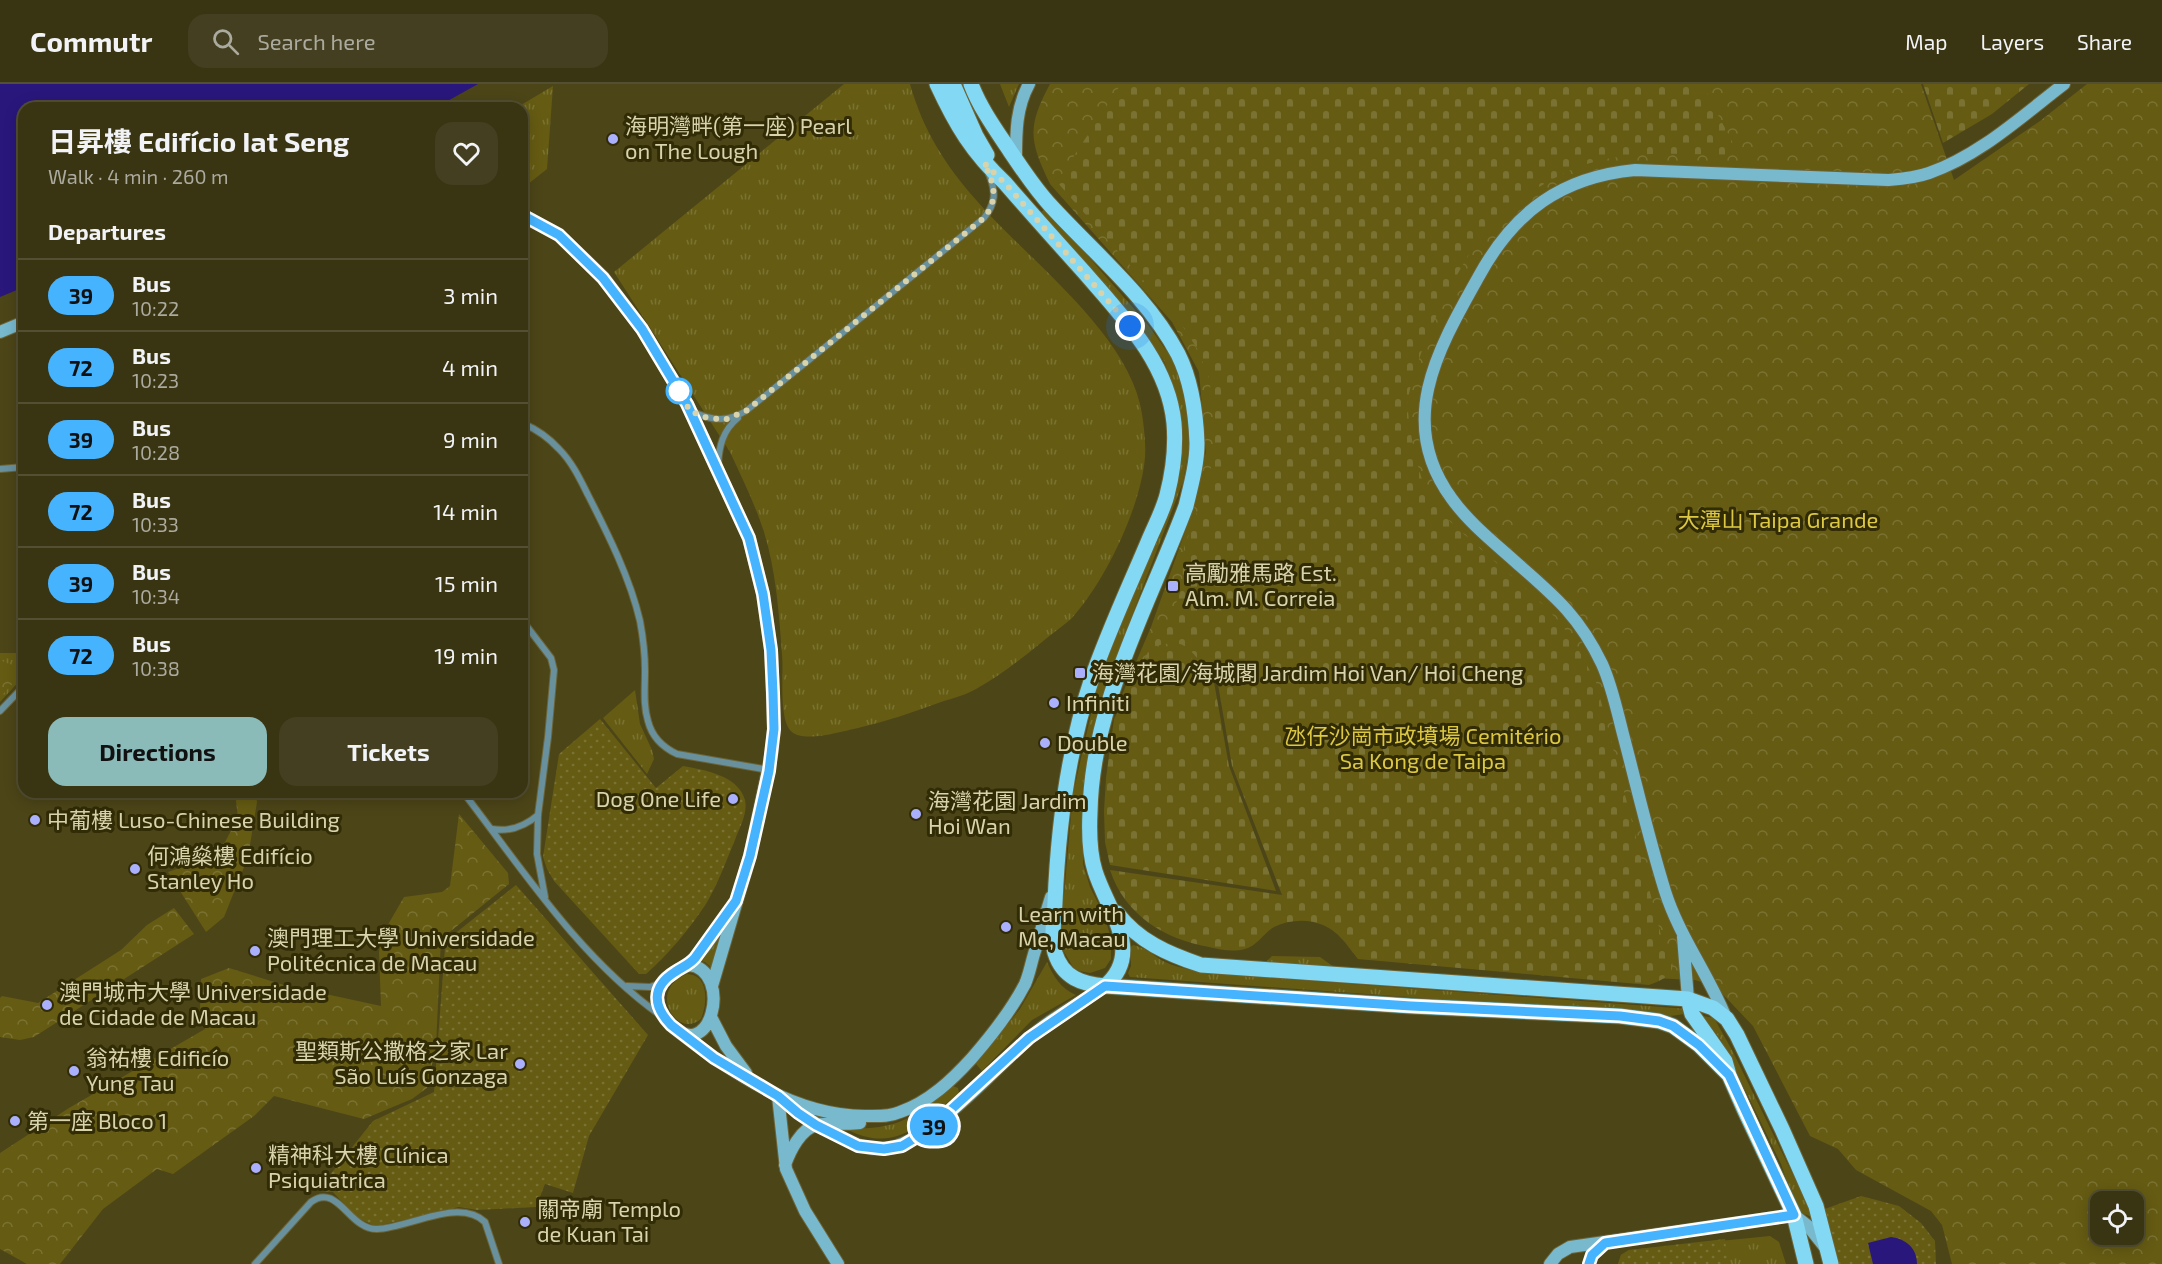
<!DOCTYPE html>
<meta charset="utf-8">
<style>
body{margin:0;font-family:"Exo 2","Noto Sans SC",sans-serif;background:#443f20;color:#f1f3f6;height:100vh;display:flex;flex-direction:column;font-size:22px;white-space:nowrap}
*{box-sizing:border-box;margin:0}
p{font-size:20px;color:#abaa9f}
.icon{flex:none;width:33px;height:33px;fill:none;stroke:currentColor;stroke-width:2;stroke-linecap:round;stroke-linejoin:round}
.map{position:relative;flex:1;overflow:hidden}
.drawer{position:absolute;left:18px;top:18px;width:510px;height:696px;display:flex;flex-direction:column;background:#393412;border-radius:18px;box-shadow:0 3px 15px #0003,0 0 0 2px #534f32}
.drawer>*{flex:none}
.badge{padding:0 12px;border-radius:20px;font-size:21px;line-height:39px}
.tools{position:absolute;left:2090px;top:1107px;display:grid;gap:12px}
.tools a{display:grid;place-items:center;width:54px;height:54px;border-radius:12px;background:#393412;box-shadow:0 3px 15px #0003,0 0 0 2px #534f32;font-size:30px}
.you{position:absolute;width:30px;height:30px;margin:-15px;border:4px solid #fff;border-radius:50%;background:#1a73e8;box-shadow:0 0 0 9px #1a73e833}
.map>.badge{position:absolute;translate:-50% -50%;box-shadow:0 0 0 3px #fff}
h2{padding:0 30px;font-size:22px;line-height:54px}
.round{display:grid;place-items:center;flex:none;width:63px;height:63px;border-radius:18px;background:#443f20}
.overview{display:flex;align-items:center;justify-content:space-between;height:102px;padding:0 30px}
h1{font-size:28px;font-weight:700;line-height:45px}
.action{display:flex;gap:12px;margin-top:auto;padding:12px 30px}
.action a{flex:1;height:69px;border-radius:18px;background:#8bbbb9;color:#111;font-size:24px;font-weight:700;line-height:69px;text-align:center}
.action a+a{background:#443f20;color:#f1f3f6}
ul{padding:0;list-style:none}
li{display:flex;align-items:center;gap:18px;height:72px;padding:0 30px;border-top:2px solid #534f32}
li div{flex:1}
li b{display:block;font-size:22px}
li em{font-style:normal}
li .badge{min-width:66px;font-weight:700;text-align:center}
header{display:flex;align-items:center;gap:36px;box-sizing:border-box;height:84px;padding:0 30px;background:#393412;border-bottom:2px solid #534f32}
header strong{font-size:28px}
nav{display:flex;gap:33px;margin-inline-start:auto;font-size:21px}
.search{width:420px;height:54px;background:#443f20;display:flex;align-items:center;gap:15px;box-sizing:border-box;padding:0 21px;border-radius:18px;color:#abaa9f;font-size:22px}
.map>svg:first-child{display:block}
.grass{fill:url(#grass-tufts)}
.forest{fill:url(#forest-crowns);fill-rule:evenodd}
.cemetery{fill:url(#cemetery-stones)}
.park{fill:url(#park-dots)}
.water{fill:#29177c}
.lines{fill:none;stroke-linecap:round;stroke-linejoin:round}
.street-casing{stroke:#6b6438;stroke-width:8}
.secondary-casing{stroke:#6b6438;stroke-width:14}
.primary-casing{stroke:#6b6438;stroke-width:17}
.street{stroke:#68909d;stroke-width:6}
.secondary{stroke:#78b9ce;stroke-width:12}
.primary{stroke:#83d9f4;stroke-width:15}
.line-casing{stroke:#fff;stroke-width:14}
.line{stroke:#46b3ff;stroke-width:9}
.walk{stroke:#d9d3ab;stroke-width:6;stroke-dasharray:0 10.8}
.poi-dot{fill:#aab0fb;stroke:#312b06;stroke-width:2}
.stop-dot{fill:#fff;stroke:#46b3ff;stroke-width:3}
.labels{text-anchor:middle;stroke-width:6;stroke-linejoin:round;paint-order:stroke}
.poi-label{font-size:22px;fill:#d9d3ab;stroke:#312b06;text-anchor:start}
.park-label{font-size:22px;fill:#dcc842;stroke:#312b06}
</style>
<header>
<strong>Commutr</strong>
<div class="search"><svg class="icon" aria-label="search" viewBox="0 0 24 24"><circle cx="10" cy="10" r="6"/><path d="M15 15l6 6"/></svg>Search here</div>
<nav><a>Map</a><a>Layers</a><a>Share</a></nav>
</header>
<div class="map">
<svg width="2162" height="1180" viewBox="0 0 2162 1180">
<defs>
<pattern id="grass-tufts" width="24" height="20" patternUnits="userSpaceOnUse" patternTransform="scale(1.5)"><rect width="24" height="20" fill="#655b13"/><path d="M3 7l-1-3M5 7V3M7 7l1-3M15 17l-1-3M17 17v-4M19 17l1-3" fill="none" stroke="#7a7233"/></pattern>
<pattern id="forest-crowns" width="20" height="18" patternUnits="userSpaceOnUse" patternTransform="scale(1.5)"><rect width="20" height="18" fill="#655b13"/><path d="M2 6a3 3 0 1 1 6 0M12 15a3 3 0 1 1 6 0" fill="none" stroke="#7a7233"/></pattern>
<pattern id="cemetery-stones" width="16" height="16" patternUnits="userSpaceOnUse" patternTransform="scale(1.5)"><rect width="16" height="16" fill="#655b13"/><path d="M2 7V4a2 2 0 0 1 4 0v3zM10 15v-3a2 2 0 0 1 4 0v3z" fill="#7a7233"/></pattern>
<pattern id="park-dots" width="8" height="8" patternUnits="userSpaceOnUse" patternTransform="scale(1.5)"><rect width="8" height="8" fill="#655b13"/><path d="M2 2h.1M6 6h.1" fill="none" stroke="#7a7233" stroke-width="1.8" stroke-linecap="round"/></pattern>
</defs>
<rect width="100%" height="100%" fill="#4c4518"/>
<path class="grass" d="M 844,0 L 910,0 C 923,46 945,81 977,117 C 1028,176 1130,250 1142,330 C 1144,343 1146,360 1145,373 C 1141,423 1105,498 1071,535 C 1062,543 1051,550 1042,558 C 1021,575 1000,592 976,605 C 966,611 953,614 941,618 C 914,628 887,637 858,644 C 843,647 805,659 792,648 C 778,636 784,590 782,570 C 779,529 776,487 764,448 C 755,420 742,394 730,368 L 614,188 Z
M 1000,0 L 1019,0 L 1009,23 Z
M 553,2 L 547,85 L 523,104 L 522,24 L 516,24 Z
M 1046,124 L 1149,242 L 1172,275 L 1182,302 L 1187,332 L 1189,363 L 1183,398 L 1105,602 L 1083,703 L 1083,780 L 1090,803 L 1104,831 L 1111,854 L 1111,875 L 1105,884 L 1090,889 L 1079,887 L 1073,883 L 1063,866 L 1061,845 L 1073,710 L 1097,603 L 1176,400 L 1182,363 L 1180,332 L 1174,303 L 1164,277 L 1142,246 L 1041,128 Z
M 0,569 L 18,569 L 24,576 L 24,592 L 0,618 Z
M 635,606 L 640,640 L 652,666 L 654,675 L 647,690 L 603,634 Z
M 728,838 L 713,885 L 705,878 L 700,877 Z
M 1133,861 C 1144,863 1153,871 1163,877 C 1179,885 1198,887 1215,890 L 1688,925 L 1685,930 L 1670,932 L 1130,893 L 1128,889 L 1131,882 L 1131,863 Z
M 1272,872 L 1320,873 L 1334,883 L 1263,881 Z
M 1047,878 C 1054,893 1060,904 1076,911 L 1032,936 L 982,987 L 976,980 L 1020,925 Z
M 687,890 C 710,891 707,920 701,935 C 677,956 646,906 687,890 Z
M 1703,932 L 1714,934 L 1733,968 L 1814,1134 L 1797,1127 L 1781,1080 L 1721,956 Z
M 953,1002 L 958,1004 L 959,1009 C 922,1039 896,1071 846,1045 C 858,1044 872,1045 884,1042 C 911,1038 932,1018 953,1002 Z
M 1770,1152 L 1779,1158 L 1786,1180 L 1618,1180 L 1621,1171 L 1629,1166 Z"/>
<path class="forest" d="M 1050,0 L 1921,0 L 1954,96 L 2040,37 L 2087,0 L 2162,0 L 2162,1180 L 1952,1180 L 1942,1141 L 1931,1127 L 1856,1086 L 1838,1065 L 1810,1052 L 1753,942 L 1715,902 L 1695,896 L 1630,893 L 1220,575 L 1181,582 L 1134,618 L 1121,613 L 1151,543 L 1195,420 L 1206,367 L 1199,288 L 1172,238 L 1050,100 C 1029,56 1027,43 1050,0 ZM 2100,1118 L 2133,1118 L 2133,1150 L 2100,1150 Z
M 0,576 L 14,582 L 23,589 L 0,613 Z
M 235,708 L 255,708 L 257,718 L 248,773 L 224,833 L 206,848 L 168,788 L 206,775 L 225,758 L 238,734 Z
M 459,730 L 508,789 L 509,800 L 441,855 L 436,962 L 427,1004 L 412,1015 L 364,1035 L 274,1012 L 254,1032 L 173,1090 L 157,1085 L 103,1125 L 60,1180 L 27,1180 L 0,1165 L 0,1069 L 69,1024 L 205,945 L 200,926 L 201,895 L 229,884 L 284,901 L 381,922 L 379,868 L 382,851 L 404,813 L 442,808 L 450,802 Z
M 174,824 L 194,850 L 34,953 L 20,956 L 0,953 L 0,914 L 2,912 L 38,919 L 121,866 L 147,841 Z"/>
<path class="cemetery" d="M 1121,0 L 1702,0 L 1739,71 C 1683,71 1621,63 1569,87 C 1542,99 1515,117 1494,138 C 1461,170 1415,270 1408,316 C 1406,335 1418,392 1428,409 C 1439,429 1457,444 1474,459 C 1501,484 1536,511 1560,539 C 1575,557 1585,578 1596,598 L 1662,855 C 1675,880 1681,890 1649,901 L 1358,875 C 1352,868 1347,860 1341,854 C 1325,835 1296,832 1274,843 C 1264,849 1257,862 1245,865 C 1233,868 1221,866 1209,863 C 1164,855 1125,831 1110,786 L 1282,811 L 1232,682 L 1215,583 L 1205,583 C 1184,559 1184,555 1151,563 L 1168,539 L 1182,504 L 1184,464 L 1210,393 L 1215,336 L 1209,294 L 1198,266 L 1180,238 L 1057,98 Z
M 1923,0 L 2029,0 L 1992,30 L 1943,59 Z
M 1171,562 C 1187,565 1193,576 1203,588 L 1212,587 L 1229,682 L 1276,807 L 1110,781 L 1105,758 L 1104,727 L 1106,694 L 1114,635 L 1149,566 Z"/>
<path class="park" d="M 600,635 L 656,704 L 683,682 C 704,686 738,691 745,716 C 748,730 739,744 735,756 C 726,777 718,800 706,820 C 690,844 668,871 646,890 L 639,890 L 554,797 L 547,785 L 543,773 L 559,670 Z
M 516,801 L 648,951 L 589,1052 L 573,1109 L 545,1100 L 536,1123 L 477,1126 L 459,1123 L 381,1141 L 373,1141 L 357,1134 L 333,1108 L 317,1107 L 373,1037 L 434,1008 L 445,863 L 448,855 Z
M 1861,1112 L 1899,1122 L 1921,1139 L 1935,1157 L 1936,1180 L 1839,1180 L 1822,1126 Z
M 1725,1155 L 1728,1180 L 1618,1180 L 1621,1171 L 1629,1166 Z"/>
<path class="water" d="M 0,0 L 478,0 L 435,24 L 24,24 L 24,203 L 0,213 Z
M 1891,1153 C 1906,1155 1917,1164 1917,1180 L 1873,1180 L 1868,1159 Z"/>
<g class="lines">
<g class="street-casing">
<path id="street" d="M 693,328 C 713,337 727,338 746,327 L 984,134 C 996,119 996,108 989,90
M 522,339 C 536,345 549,354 559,365 C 572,378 580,395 588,411 C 608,450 630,494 640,537 C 643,553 645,571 645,587 C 645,604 643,621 648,637 C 652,653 662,663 677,670 L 769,686
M 718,381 C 719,362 723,346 738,334
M 0,385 L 24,383
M 522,536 L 551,574 L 554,586 L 548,653 L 538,731 L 537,770 L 545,813
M 0,627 L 24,602
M 463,708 C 523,786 579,873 660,931
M 492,745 C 509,748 525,742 538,731
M 627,902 L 650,903 L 661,899
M 255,1180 L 311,1118 C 338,1098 349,1146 377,1145 C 409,1144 459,1113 485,1138 L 499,1180"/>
</g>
<g class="secondary-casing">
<path id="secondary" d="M 1016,75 C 1016,48 1016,24 1029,0
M 522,131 L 559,151 L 603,193 L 642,245 L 687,320 L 749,454 L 763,510 L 771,566 L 774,645 L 772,667 L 750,772 L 712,902
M 0,248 L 24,238
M 1683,853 L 1688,915
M 689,881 C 734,886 711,986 668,938 C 645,912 662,892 689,881 Z
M 689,881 L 706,861 L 731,825
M 711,933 L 726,962 L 746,989
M 1726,934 C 1709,891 1679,852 1665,807 C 1649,756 1637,703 1623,650 C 1617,627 1612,602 1602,580 C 1580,534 1557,514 1519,481 C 1496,460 1470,440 1452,415 C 1395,338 1438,265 1479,192 C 1514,128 1561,93 1635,86 L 1888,96 C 1901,95 1915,94 1929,89 C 1979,72 2022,32 2064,0
M 678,947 C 731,988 795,1032 865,1032 C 877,1032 889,1033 900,1028 C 929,1018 952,996 972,974 C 992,951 1011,927 1025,900 C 1029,891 1031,880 1034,870 C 1040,851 1045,832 1051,813
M 778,1012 L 786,1085 L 805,1127 L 838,1180
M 785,1018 C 801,1032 817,1040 835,1050 C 851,1058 864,1066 882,1065 C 926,1063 993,987 1026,957 C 1049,935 1079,920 1105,902
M 785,1081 C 790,1067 801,1044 817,1041 C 831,1038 846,1041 860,1039
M 1550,1180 L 1558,1170 L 1570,1163 L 1794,1131 L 1808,1142 L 1824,1162
M 1589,1180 L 1592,1171 L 1605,1159"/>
</g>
<g class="primary-casing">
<path id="primary" d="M 937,0 C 956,41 972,68 1005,99 C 1031,129 1057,158 1084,188 C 1122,232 1168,278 1174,339 C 1176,363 1173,388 1167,411 C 1163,427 1154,443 1148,458 C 1129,503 1108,548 1092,594 C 1068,665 1058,744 1055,819 C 1054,835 1051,854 1055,869 C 1063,894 1082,900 1105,902 L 1411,922 L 1620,932 L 1659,937 L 1673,942 L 1699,961 L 1729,991
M 953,0 L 976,52 L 987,71
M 971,0 C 980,24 996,46 1010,67 C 1023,86 1035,105 1051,122 C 1094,169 1148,213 1178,270 C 1191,296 1196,330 1197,359 C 1197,380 1191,401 1186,422 C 1149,521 1092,620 1090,728 C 1089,748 1089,768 1095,787 C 1107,826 1145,868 1105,902
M 1117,829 C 1138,857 1168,870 1201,881 L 1688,915 L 1713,924 L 1727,935 L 1737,951 L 1782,1045 L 1816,1122 L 1831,1180
M 1688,915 L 1692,930 L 1725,977 L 1729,991 L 1744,1025 L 1794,1131 L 1806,1180"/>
</g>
<use href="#street" class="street"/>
<use href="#secondary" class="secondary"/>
<use href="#primary" class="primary"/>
</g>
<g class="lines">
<g class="line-casing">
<path id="line" d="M 522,131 L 559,151 L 603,194 L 642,245 L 687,320 L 749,454 L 763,510 L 771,566 L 773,609 L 774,645 L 769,687 L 750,772 L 736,817 L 695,874 C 689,881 682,883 675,888 C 651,903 653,922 671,941 L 714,974 L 778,1012 L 798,1029 L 816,1041 L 858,1062 L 884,1065 L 902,1062 L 930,1045 L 1029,954 L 1105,902 L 1411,922 L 1620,932 L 1659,937 L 1673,942 L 1699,961 L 1729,991 L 1794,1131 L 1605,1159 L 1592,1171 L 1589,1180"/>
</g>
<use href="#line" class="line"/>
<path class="walk" d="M 679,307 L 675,301 L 690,327 L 704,333 L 724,336 L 746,327 L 984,134 C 999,115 994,99 984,79 L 1005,99 L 1130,242"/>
</g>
<g class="poi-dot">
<circle cx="613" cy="55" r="6"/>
<rect x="1167" y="496" width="12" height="12" rx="3"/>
<rect x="1074" y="583" width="12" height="12" rx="3"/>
<circle cx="1054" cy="619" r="6"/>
<circle cx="1045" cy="659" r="6"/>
<circle cx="733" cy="715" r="6"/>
<circle cx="916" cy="730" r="6"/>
<circle cx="35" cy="736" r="6"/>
<circle cx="135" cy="785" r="6"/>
<circle cx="1006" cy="843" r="6"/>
<circle cx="255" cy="867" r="6"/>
<circle cx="47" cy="921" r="6"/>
<circle cx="520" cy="980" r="6"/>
<circle cx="74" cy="987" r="6"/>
<circle cx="15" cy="1037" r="6"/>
<circle cx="256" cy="1084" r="6"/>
<circle cx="525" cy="1138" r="6"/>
</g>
<circle class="stop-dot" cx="679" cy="307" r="12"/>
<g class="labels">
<g class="poi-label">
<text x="625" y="50">海明灣畔(第一座) Pearl<tspan x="625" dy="25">on The Lough</tspan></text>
<text x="1185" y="497">高勵雅馬路 Est.<tspan x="1185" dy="25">Alm. M. Correia</tspan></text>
<text x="1092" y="597">海灣花園/海城閣 Jardim Hoi Van/ Hoi Cheng</text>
<text x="1066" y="627">Infiniti</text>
<text x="1057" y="667">Double</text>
<text x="721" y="723" text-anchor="end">Dog One Life</text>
<text x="928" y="725">海灣花園 Jardim<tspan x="928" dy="25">Hoi Wan</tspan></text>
<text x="47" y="744">中葡樓 Luso-Chinese Building</text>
<text x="147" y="780">何鴻燊樓 Edifício<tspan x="147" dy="25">Stanley Ho</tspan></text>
<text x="1018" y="838">Learn with<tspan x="1018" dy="25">Me, Macau</tspan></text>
<text x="267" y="862">澳門理工大學 Universidade<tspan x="267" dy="25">Politécnica de Macau</tspan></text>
<text x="59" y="916">澳門城市大學 Universidade<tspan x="59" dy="25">de Cidade de Macau</tspan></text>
<text x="508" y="975" text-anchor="end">聖類斯公撒格之家 Lar<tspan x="508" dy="25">São Luís Gonzaga</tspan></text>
<text x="86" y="982">翁祐樓 Edificío<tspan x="86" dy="25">Yung Tau</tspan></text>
<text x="27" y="1045">第一座 Bloco 1</text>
<text x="268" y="1079">精神科大樓 Clínica<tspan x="268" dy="25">Psiquiatrica</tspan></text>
<text x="537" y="1133">關帝廟 Templo<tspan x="537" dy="25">de Kuan Tai</tspan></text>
</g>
<g class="park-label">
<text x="1778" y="444">大潭山 Taipa Grande</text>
<text x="1423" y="660">氹仔沙崗市政墳場 Cemitério<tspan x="1423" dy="25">Sa Kong de Taipa</tspan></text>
</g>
</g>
</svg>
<div class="tools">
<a><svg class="icon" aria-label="locate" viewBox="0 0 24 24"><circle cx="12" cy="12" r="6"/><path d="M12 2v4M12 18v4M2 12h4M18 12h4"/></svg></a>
</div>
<div class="you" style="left:1130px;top:242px"></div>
<b class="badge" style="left:934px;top:1042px;background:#46b3ff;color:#111">39</b>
<section class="drawer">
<div class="overview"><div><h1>日昇樓 Edifício Iat Seng</h1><p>Walk · 4 min · 260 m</p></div><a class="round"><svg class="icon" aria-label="heart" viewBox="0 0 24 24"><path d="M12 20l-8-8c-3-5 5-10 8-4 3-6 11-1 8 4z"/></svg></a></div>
<h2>Departures</h2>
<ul>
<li><span class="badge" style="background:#46b3ff;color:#111">39</span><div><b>Bus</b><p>10:22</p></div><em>3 min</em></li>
<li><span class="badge" style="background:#46b3ff;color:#111">72</span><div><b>Bus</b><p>10:23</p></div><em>4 min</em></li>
<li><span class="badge" style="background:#46b3ff;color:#111">39</span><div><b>Bus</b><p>10:28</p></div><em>9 min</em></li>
<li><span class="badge" style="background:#46b3ff;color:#111">72</span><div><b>Bus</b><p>10:33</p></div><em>14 min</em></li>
<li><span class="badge" style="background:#46b3ff;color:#111">39</span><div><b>Bus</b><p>10:34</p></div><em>15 min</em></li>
<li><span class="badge" style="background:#46b3ff;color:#111">72</span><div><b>Bus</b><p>10:38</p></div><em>19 min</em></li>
</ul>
<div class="action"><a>Directions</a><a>Tickets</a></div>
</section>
</div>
